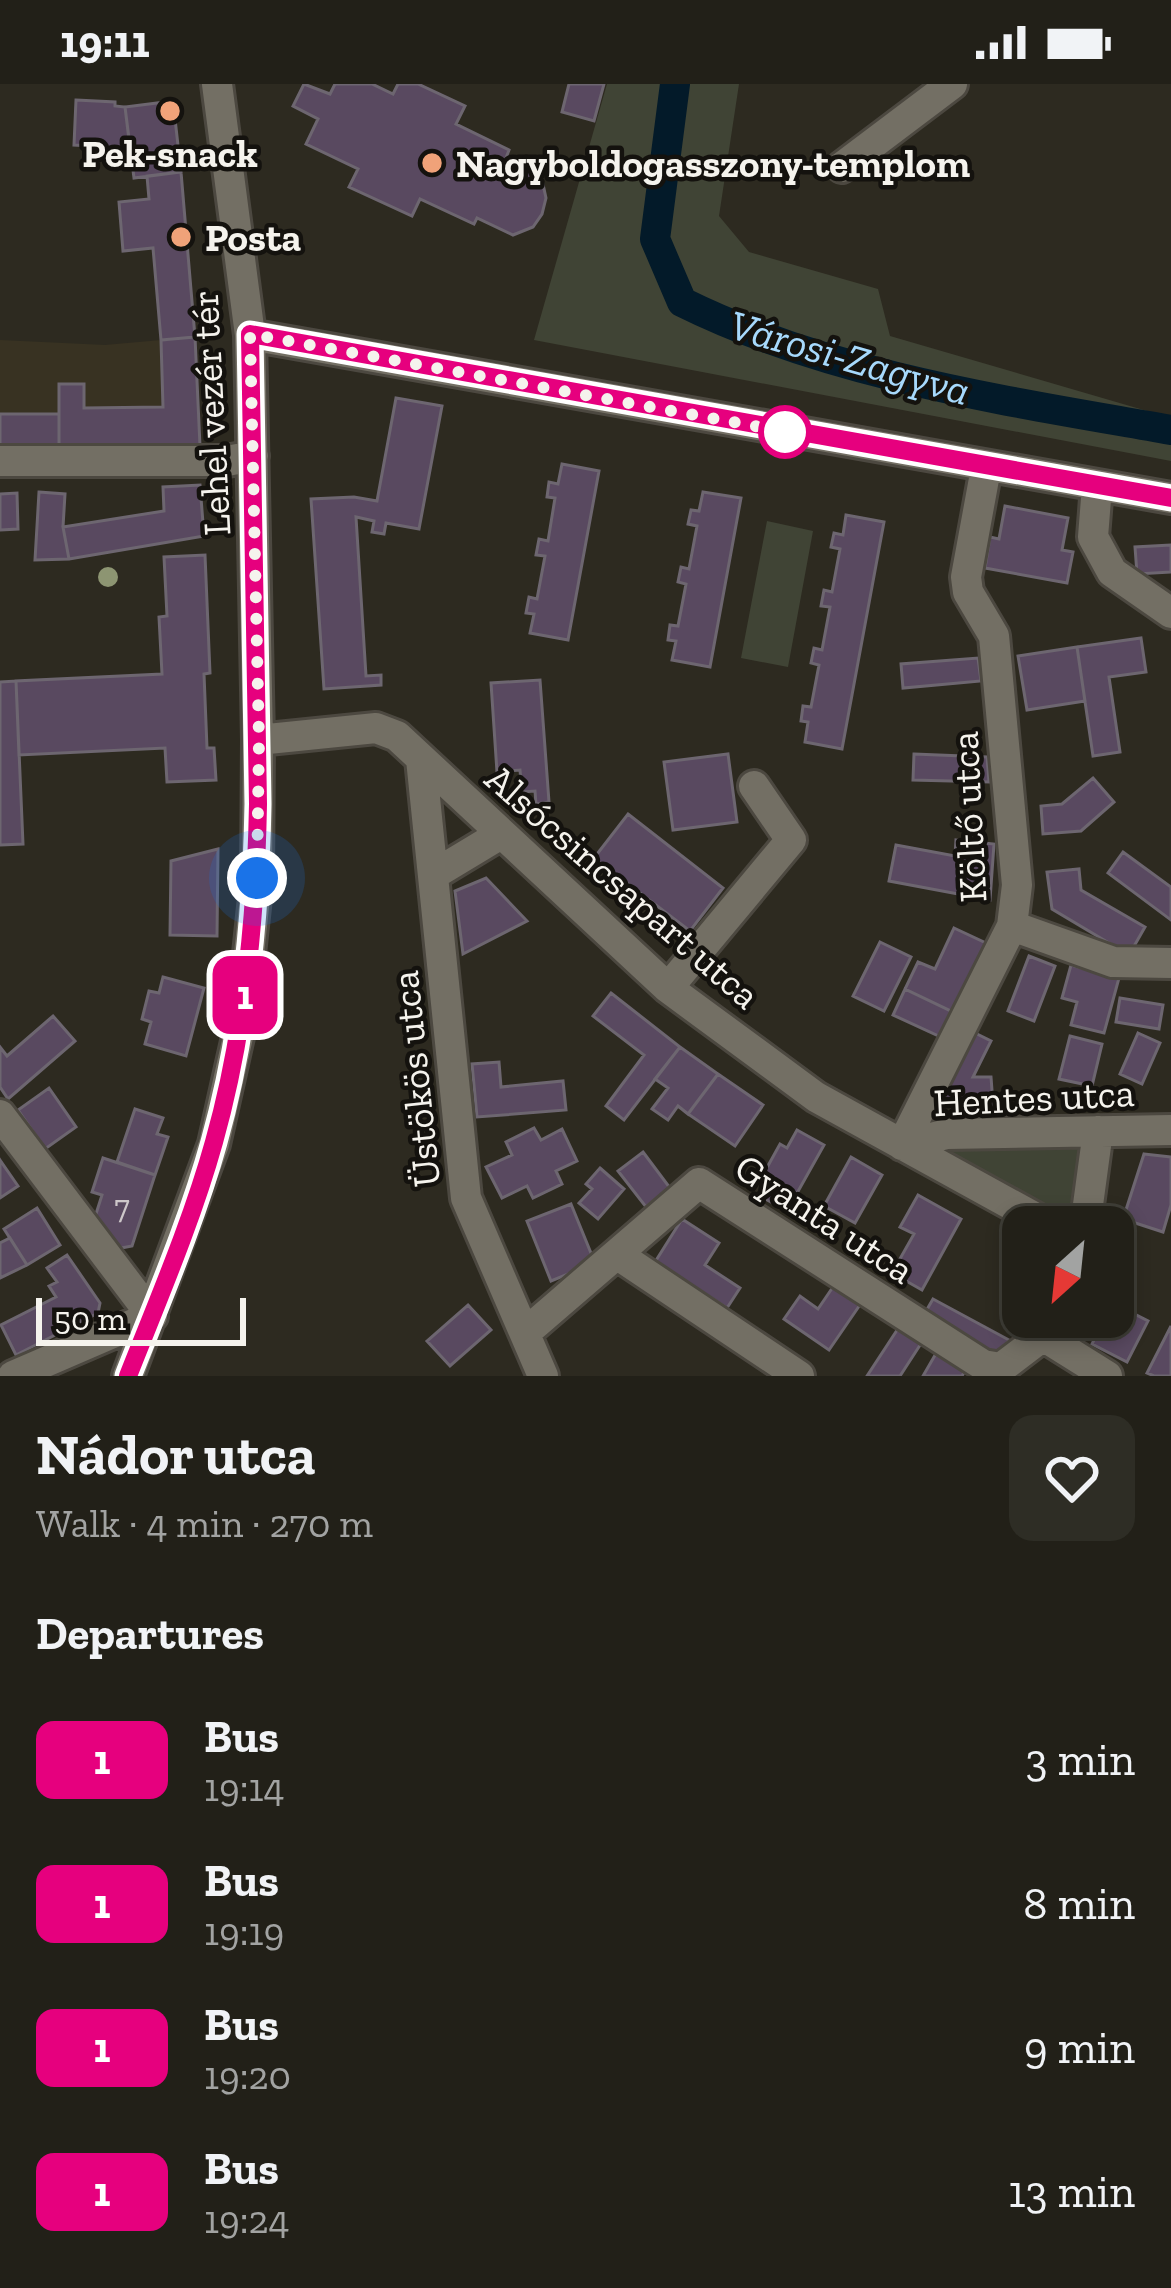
<!DOCTYPE html>
<meta charset="utf-8">
<style>
body{margin:0;font-family:"Zilla Slab",serif;background:#2e2d25;color:#f1f3f6;height:100vh;display:flex;flex-direction:column;font-size:45px;white-space:nowrap}
*{box-sizing:border-box;margin:0}
p{font-size:39px;color:#a2a3a2}
.icon{flex:none;width:66px;height:66px;fill:none;stroke:currentColor;stroke-width:2;stroke-linecap:round;stroke-linejoin:round}
.map{position:relative;height:1292px;overflow:hidden}
.side{display:flex;flex-direction:column;background:#222018;flex:1}
.side>*{flex:none}
.badge{padding:0 24px;border-radius:18px;font-size:42px;line-height:78px}
.needle{width:78px;rotate:207deg}
.fabs{position:absolute;left:1002px;top:1122px;display:grid;gap:24px}
.fabs a{display:grid;place-items:center;width:132px;height:132px;border-radius:24px;background:#222018;box-shadow:0 6px 18px #0003,0 0 0 3px #3f3e37;font-size:60px}
.scale{position:absolute;left:36px;bottom:30px;width:210px;box-sizing:border-box;padding-left:12px;border:6px solid #f5f3ed;border-top:0;font-size:33px;line-height:42px;white-space:nowrap;color:#f5f3ed;-webkit-text-stroke:9px #14120e;paint-order:stroke}
.you{position:absolute;width:60px;height:60px;margin:-30px;border:9px solid #fff;border-radius:50%;background:#1a73e8;box-shadow:0 0 0 18px #1a73e833}
.map>.badge{position:absolute;translate:-50% -50%;box-shadow:0 0 0 6px #fff}
h2{padding:0 36px;font-size:45px;line-height:108px}
.round{display:grid;place-items:center;flex:none;width:126px;height:126px;border-radius:24px;background:#2e2d25}
.headline{display:flex;align-items:center;justify-content:space-between;height:204px;padding:0 36px}
h1{font-size:57px;font-weight:700;line-height:90px}
ul{padding:0;list-style:none}
li{display:flex;align-items:center;gap:36px;height:144px;padding:0 36px}
li div{flex:1}
li b{display:block;font-size:45px}
li em{font-style:normal}
li .badge{min-width:132px;font-weight:700;text-align:center}
.status{display:flex;justify-content:space-between;align-items:center;height:84px;padding:0 60px;background:#222018;direction:ltr}
.status svg{height:33px;fill:currentColor}
.map>svg:first-child{display:block}
.built{fill:#383222}
.green{fill:#404435}
.lines{fill:none;stroke-linecap:round;stroke-linejoin:round}
.canal{stroke:#031a29;stroke-width:30}
.building{fill:#594960;stroke:#6d6670;stroke-width:3}
.minor-casing{stroke:#4c4840;stroke-width:36}
.minor{stroke:#736f64;stroke-width:30}
.tree{fill:#8d9572}
.line-casing{stroke:#fff;stroke-width:27}
.line{stroke:#e6007e;stroke-width:18}
.walk{stroke:#f5f3ed;stroke-width:12;stroke-dasharray:0 21.6}
.poi-dot{fill:#f0a279;stroke:#14120e;stroke-width:4.5}
.stop-dot{fill:#fff;stroke:#e6007e;stroke-width:6}
.labels{text-anchor:middle;stroke-width:9;stroke-linejoin:round;paint-order:stroke}
.number-label{font-size:33px;fill:#cec8ca}
.poi-label{font-size:39px;font-weight:bold;fill:#f5f3ed;stroke:#14120e;text-anchor:start}
.street-label{font-size:39px;fill:#f5f3ed;stroke:#14120e}
.water-label{font-size:42px;font-style:italic;fill:#a7d9fc;stroke:#14120e}
</style>
<div class="status"><b>19:11</b><svg viewBox="0 0 49 12"><path d="M0 12V9h3v3zM5 12V6h3v6zM10 12V3h3v9zM15 12V0h3v12zM26 1h20v11H26zM47 4h2v5h-2z"/></svg></div>
<div class="map">
<svg width="1171" height="1292" viewBox="0 0 1171 1292">
<rect width="100%" height="100%" fill="#2d2a20"/>
<path class="built" d="M 195,253 L 200,362 L 0,363 L 0,256 L 105,261 Z"/>
<path class="green" d="M 607,0 L 739,0 L 719,132 L 749,168 L 878,205 L 890,252 L 1171,334 L 1171,377 L 534,256 Z
M 767,437 L 813,447 L 788,583 L 741,574 Z
M 931,1058 L 1085,1059 L 1080,1109 L 1062,1135 L 1050,1135 Z"/>
<g class="lines">
<path class="canal" d="M 675,0 L 655,155 L 682,218 C 831,292 1008,317 1171,346"/>
</g>
<path class="building" d="M 304,0 L 330,10 L 335,0 L 372,0 L 393,10 L 398,0 L 418,0 L 465,22 L 456,40 L 509,66 L 506,74 L 541,91 L 546,114 L 542,130 L 533,143 L 513,151 L 477,134 L 474,140 L 420,115 L 412,132 L 349,103 L 358,85 L 306,60 L 318,35 L 293,22 Z
M 569,0 L 604,0 L 594,37 L 562,28 Z
M 76,16 L 115,18 L 115,22 L 125,23 L 130,64 L 74,61 Z
M 173,17 L 181,88 L 134,94 L 125,23 Z
M 181,88 L 195,253 L 161,256 L 153,164 L 123,167 L 119,118 L 149,115 L 147,92 Z
M 195,253 L 200,362 L 59,363 L 59,300 L 84,300 L 84,324 L 163,323 L 161,256 Z
M 396,314 L 442,322 L 419,445 L 386,439 L 384,450 L 372,448 L 374,437 L 356,433 L 366,592 L 381,591 L 381,601 L 324,605 L 311,415 L 354,413 L 377,417 Z
M 0,330 L 59,330 L 59,363 L 0,363 Z
M 562,380 L 599,387 L 568,556 L 530,549 L 534,530 L 526,529 L 529,513 L 537,515 L 545,472 L 536,471 L 539,455 L 548,457 L 555,414 L 547,413 L 549,398 L 558,400 Z
M 200,401 L 204,452 L 69,475 L 63,443 L 164,427 L 163,403 Z
M 39,408 L 65,410 L 63,443 L 69,475 L 35,476 Z
M 703,408 L 741,414 L 710,583 L 672,576 L 676,557 L 668,556 L 670,541 L 678,542 L 686,500 L 678,498 L 681,483 L 689,485 L 697,442 L 688,440 L 691,426 L 699,427 Z
M 17,409 L 18,445 L 0,446 L 0,410 Z
M 1005,422 L 1068,434 L 1062,466 L 1073,468 L 1067,499 L 985,484 L 990,453 L 999,455 Z
M 846,431 L 884,438 L 842,665 L 805,658 L 808,638 L 801,637 L 803,622 L 811,623 L 819,581 L 811,579 L 814,564 L 822,566 L 830,523 L 821,522 L 824,506 L 832,508 L 840,465 L 831,463 L 834,449 L 843,451 Z
M 1171,461 L 1171,488 L 1137,490 L 1135,463 Z
M 205,471 L 210,589 L 204,590 L 207,664 L 214,664 L 216,696 L 167,698 L 165,664 L 19,671 L 16,597 L 162,590 L 159,533 L 167,532 L 164,473 Z
M 1141,554 L 1146,588 L 1109,593 L 1120,668 L 1093,672 L 1077,563 Z
M 1077,563 L 1085,617 L 1027,626 L 1018,572 Z
M 978,574 L 981,597 L 903,604 L 901,580 Z
M 540,596 L 549,718 L 536,720 L 535,707 L 522,708 L 520,686 L 497,688 L 491,599 Z
M 16,597 L 23,760 L 0,761 L 0,598 Z
M 728,670 L 737,738 L 673,746 L 664,678 Z
M 914,670 L 987,673 L 989,698 L 913,696 Z
M 1093,694 L 1114,718 L 1081,747 L 1043,750 L 1041,722 L 1062,720 Z
M 628,730 L 723,804 L 690,847 L 594,774 Z
M 956,756 L 994,760 L 990,816 L 889,797 L 896,761 L 955,772 Z
M 218,765 L 217,852 L 170,851 L 171,777 Z
M 1123,768 L 1171,803 L 1171,836 L 1108,789 Z
M 1079,785 L 1081,806 L 1145,843 L 1129,871 L 1052,825 L 1047,788 Z
M 486,794 L 527,837 L 463,870 L 455,807 Z
M 954,844 L 988,860 L 955,929 L 905,905 L 918,878 L 935,885 Z
M 880,858 L 911,873 L 884,927 L 853,912 Z
M 1029,872 L 1055,882 L 1034,937 L 1008,927 Z
M 1071,881 L 1119,894 L 1104,949 L 1071,941 L 1077,918 L 1062,914 Z
M 163,893 L 204,904 L 186,972 L 145,960 L 151,938 L 142,935 L 149,907 L 159,909 Z
M 905,905 L 955,929 L 943,954 L 893,931 Z
M 611,909 L 680,963 L 624,1036 L 606,1022 L 644,971 L 593,932 Z
M 1120,914 L 1163,921 L 1159,945 L 1116,938 Z
M 53,932 L 75,957 L 8,1015 L 0,1003 L 0,963 L 7,972 Z
M 973,948 L 991,957 L 973,993 L 991,993 L 993,1020 L 945,1022 L 942,1011 Z
M 1138,949 L 1160,959 L 1142,1000 L 1120,990 Z
M 1070,952 L 1102,960 L 1092,1002 L 1059,995 Z
M 680,963 L 718,990 L 688,1030 L 678,1022 L 668,1036 L 652,1025 L 668,1004 L 655,995 Z
M 499,978 L 501,1003 L 563,997 L 566,1026 L 477,1033 L 472,980 Z
M 718,990 L 763,1021 L 735,1062 L 688,1030 Z
M 49,1004 L 76,1043 L 45,1065 L 18,1026 Z
M 135,1025 L 163,1034 L 157,1050 L 168,1053 L 155,1091 L 117,1078 Z
M 534,1044 L 541,1056 L 562,1045 L 577,1077 L 556,1087 L 562,1100 L 533,1114 L 527,1102 L 502,1114 L 486,1083 L 512,1071 L 506,1058 Z
M 797,1046 L 824,1061 L 787,1127 L 760,1112 L 771,1092 L 764,1089 L 780,1060 L 787,1064 Z
M 643,1068 L 670,1104 L 646,1123 L 618,1087 Z
M 1144,1070 L 1171,1073 L 1171,1121 L 1163,1148 L 1123,1135 Z
M 851,1073 L 882,1091 L 855,1139 L 824,1122 Z
M 103,1074 L 155,1091 L 132,1162 L 116,1165 L 95,1133 L 102,1111 L 92,1108 Z
M 0,1076 L 18,1102 L 0,1114 Z
M 600,1084 L 624,1105 L 598,1135 L 579,1119 L 592,1105 L 586,1100 Z
M 918,1111 L 961,1135 L 922,1206 L 892,1189 L 914,1150 L 900,1143 Z
M 571,1120 L 595,1179 L 551,1197 L 527,1137 Z
M 37,1124 L 60,1161 L 27,1181 L 4,1145 Z
M 682,1135 L 719,1159 L 705,1181 L 740,1204 L 727,1224 L 655,1178 Z
M 10,1154 L 27,1181 L 0,1194 L 0,1159 Z
M 67,1171 L 100,1219 L 98,1229 L 16,1271 L 1,1241 L 56,1213 L 49,1202 L 57,1198 L 47,1184 Z
M 837,1197 L 864,1215 L 829,1266 L 784,1235 L 800,1212 L 818,1225 Z
M 933,1215 L 1009,1256 L 998,1275 L 922,1234 Z
M 1113,1219 L 1148,1237 L 1127,1278 L 1092,1260 L 1105,1233 L 1113,1233 Z
M 468,1221 L 491,1246 L 450,1282 L 427,1257 Z
M 901,1240 L 924,1255 L 900,1292 L 867,1292 Z
M 1171,1242 L 1171,1292 L 1154,1292 L 1147,1289 Z
M 938,1266 L 968,1282 L 962,1292 L 923,1292 Z"/>
<g class="lines">
<g class="minor-casing">
<path id="minor" d="M 842,83 L 952,0
M 250,251 L 1171,414
M 0,377 L 227,377 L 253,372
M 1097,402 L 1093,453 L 1112,488 L 1171,529
M 258,656 L 376,644 L 397,652 L 668,904 L 816,1013 L 1052,1143
M 421,675 L 466,1114 L 543,1292
M 433,791 L 501,750
M 1012,842 L 1113,878 L 1171,879
M 668,904 L 791,756 L 754,702
M 0,1031 L 152,1232 L 13,1292
M 902,1061 L 1012,842 L 1017,801 L 994,552 L 968,508 L 966,493 L 986,384
M 902,1061 L 947,1050 L 1171,1046
M 1085,1143 L 1098,1047
M 618,1171 L 799,1292
M 525,1249 L 699,1099 L 983,1281 L 1001,1284 L 1043,1252 L 1055,1233
M 1043,1252 L 1107,1292
M 128,1292 L 214,1060 L 242,935 L 257,795 L 258,656 L 250,251 L 217,0"/>
</g>
<use href="#minor" class="minor"/>
</g>
<circle class="tree" cx="108" cy="493" r="10"/>
<g class="lines">
<g class="line-casing">
<path id="line" d="M 128,1292 C 158,1216 192,1137 214,1058 C 245,948 256,834 258,720 L 250,250 L 1171,414"/>
</g>
<use href="#line" class="line"/>
<path class="walk" d="M 257,794 L 259,656 L 250,250 L 804,351 L 785,348"/>
</g>
<g class="poi-dot">
<circle cx="170" cy="27" r="12"/>
<circle cx="432" cy="79" r="12"/>
<circle cx="181" cy="153" r="12"/>
</g>
<circle class="stop-dot" cx="785" cy="348" r="24"/>
<g class="labels">
<g class="number-label">
<text x="122" y="1134">7</text>
</g>
<g class="poi-label">
<text x="170" y="83" text-anchor="middle">Pek-snack</text>
<text x="456" y="93">Nagyboldogasszony-templom</text>
<text x="205" y="167">Posta</text>
</g>
<g class="street-label">
<text transform="translate(210 329) rotate(-93)" y="14">Lehel vezér tér</text>
<text transform="translate(968 733) rotate(-93)" y="14">Költő utca</text>
<text transform="translate(623 802) rotate(41)" y="14">Alsócsincsapart utca</text>
<text transform="translate(415 995) rotate(-96)" y="14">Üstökös utca</text>
<text transform="translate(1034 1013) rotate(-3)" y="14">Hentes utca</text>
<text transform="translate(825 1134) rotate(33)" y="14">Gyanta utca</text>
</g>
<g class="water-label">
<text transform="translate(850 273) rotate(16)" y="15">Városi-Zagyva</text>
</g>
</g>
</svg>
<div class="fabs">
<a><svg class="needle" viewBox="-14 -14 28 28"><path d="M0-13l5 13h-10z" fill="#e53935"/><path d="M0 13l5-13h-10z" fill="#a2a3a2"/></svg></a>
</div>
<div class="scale">50 m</div>
<div class="you" style="left:257px;top:794px"></div>
<b class="badge" style="left:245px;top:911px;background:#e6007e;color:#fff">1</b>
</div>
<section class="side">
<div class="headline"><div><h1>Nádor utca</h1><p>Walk · 4 min · 270 m</p></div><a class="round"><svg class="icon" aria-label="heart" viewBox="0 0 24 24"><path d="M12 20l-8-8c-3-5 5-10 8-4 3-6 11-1 8 4z"/></svg></a></div>
<h2>Departures</h2>
<ul>
<li><span class="badge" style="background:#e6007e;color:#fff">1</span><div><b>Bus</b><p>19:14</p></div><em>3 min</em></li>
<li><span class="badge" style="background:#e6007e;color:#fff">1</span><div><b>Bus</b><p>19:19</p></div><em>8 min</em></li>
<li><span class="badge" style="background:#e6007e;color:#fff">1</span><div><b>Bus</b><p>19:20</p></div><em>9 min</em></li>
<li><span class="badge" style="background:#e6007e;color:#fff">1</span><div><b>Bus</b><p>19:24</p></div><em>13 min</em></li>
</ul>
</section>
